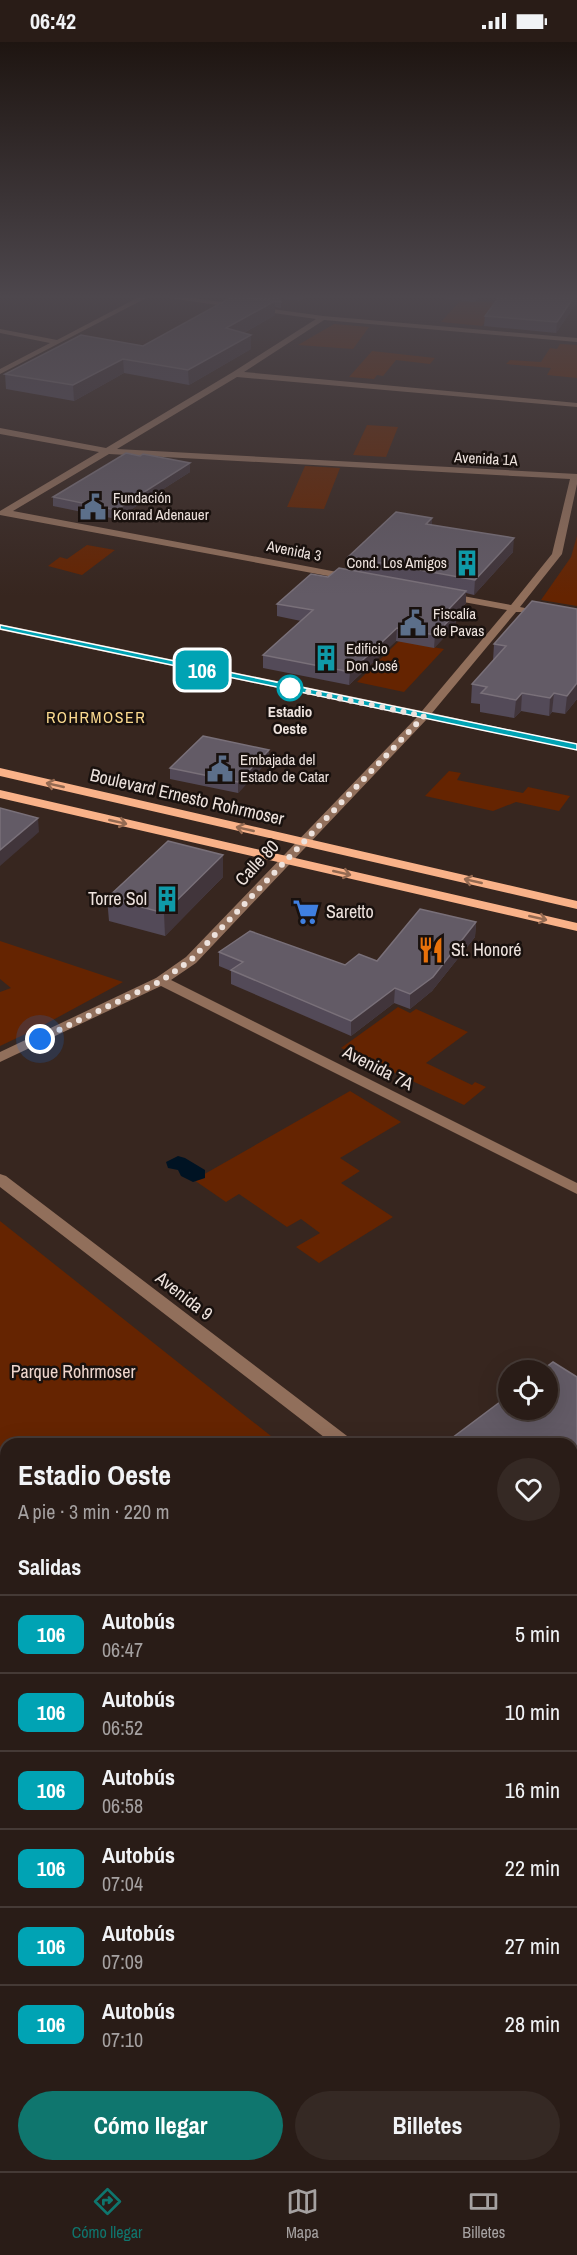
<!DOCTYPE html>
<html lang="es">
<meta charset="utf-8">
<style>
body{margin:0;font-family:"Archivo Narrow",sans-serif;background:#352924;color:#f1f3f6;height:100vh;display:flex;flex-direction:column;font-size:22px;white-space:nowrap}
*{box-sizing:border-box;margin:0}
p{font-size:20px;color:#a5a1a1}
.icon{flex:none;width:33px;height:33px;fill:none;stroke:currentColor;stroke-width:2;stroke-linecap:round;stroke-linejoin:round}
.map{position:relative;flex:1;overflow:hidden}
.panel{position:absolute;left:0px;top:1396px;width:578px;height:734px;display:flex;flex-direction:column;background:#291c17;border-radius:18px 18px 0 0;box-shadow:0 6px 24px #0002,0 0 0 2px #453a36}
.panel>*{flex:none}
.badge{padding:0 12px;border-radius:9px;font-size:21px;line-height:39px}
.fabs{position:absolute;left:498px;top:1318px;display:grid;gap:12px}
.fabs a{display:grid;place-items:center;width:60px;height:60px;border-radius:50%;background:#291c17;box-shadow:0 6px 24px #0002,0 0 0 2px #453a36;font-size:30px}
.you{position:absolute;width:30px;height:30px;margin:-15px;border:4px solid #fff;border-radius:50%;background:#1a73e8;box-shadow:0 0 0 9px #1a73e833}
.map>.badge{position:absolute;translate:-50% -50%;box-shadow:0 0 0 3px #fff}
h2{padding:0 18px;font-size:22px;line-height:54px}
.round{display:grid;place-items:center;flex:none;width:63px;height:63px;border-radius:32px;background:#352924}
.head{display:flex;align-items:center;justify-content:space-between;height:102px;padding:0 18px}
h1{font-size:28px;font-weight:800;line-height:45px}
.primary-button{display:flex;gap:12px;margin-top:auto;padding:12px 18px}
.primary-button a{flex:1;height:69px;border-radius:36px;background:#0f766e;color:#fff;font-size:24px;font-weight:800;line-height:69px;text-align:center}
.primary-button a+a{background:#352924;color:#f1f3f6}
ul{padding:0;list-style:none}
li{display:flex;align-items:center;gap:18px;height:78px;padding:0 18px;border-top:2px solid #453a36}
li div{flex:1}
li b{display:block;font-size:22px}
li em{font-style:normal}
li .badge{min-width:66px;font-weight:700;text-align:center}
.status{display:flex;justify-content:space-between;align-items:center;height:42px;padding:0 30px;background:#291c17;direction:ltr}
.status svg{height:16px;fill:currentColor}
.tab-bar{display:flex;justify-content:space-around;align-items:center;height:84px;border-top:2px solid #453a36;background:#291c17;font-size:16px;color:#a5a1a1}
.tab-bar a{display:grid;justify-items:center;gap:3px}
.tab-bar .on{color:#0f766e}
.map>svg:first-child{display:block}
.green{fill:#652401}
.forest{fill:#853711}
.water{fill:#001323}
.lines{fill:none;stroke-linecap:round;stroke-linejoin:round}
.river{fill:#001323;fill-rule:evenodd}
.minor{fill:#916f5b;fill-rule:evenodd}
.major{fill:#f9b289;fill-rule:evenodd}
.highway{fill:#fedbc8;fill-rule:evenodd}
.wall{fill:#534a58}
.shaded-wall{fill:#41353b}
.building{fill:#635b66;stroke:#797079;stroke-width:1.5}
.oneway{stroke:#946a52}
.line{fill:#00a3b4;stroke:#fff;stroke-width:1.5}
.walk{stroke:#ede2dd;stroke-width:6;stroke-dasharray:0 10.8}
.stop-dot{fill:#fff;stroke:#00a3b4;stroke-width:3}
.labels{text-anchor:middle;stroke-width:5;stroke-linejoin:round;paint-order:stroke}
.far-street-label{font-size:15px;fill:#ede2dd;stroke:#19110e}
.far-poi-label{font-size:15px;fill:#ede2dd;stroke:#19110e;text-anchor:start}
.far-stop-label{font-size:15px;font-weight:bold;fill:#ede2dd;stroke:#19110e}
.far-neighbourhood-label{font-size:16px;letter-spacing:1.5px;fill:#fad98f;stroke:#19110e}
.street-label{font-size:18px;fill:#ede2dd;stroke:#19110e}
.poi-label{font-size:18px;fill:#ede2dd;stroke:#19110e;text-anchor:start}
.park-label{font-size:18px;fill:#eed6cd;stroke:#19110e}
</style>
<div class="status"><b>06:42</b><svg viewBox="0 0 49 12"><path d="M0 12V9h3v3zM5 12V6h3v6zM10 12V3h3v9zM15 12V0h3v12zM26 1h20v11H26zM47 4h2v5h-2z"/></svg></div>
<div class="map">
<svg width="577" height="2129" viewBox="0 0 577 2129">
<rect width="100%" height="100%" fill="#37261f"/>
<path class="green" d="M 460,259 L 501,261 L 482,284 L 441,280 Z
M 334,282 L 369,285 L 353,307 L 298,303 Z
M 560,302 L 577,303 L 577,336 L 547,333 L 551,326 L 506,322 L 510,318 L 541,320 L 550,306 L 557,307 Z
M 372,309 L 435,316 L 430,322 L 396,318 L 383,334 L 377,333 L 374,337 L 349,335 Z
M 367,383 L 398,385 L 386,415 L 353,413 Z
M 305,424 L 340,426 L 324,467 L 287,465 Z
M 577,494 L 577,564 L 541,558 L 571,515 Z
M 87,503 L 115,508 L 82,533 L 48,524 L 60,515 L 67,517 Z
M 399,599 L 444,607 L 404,650 L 357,640 Z
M 449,729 L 461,731 L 457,738 L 523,751 L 528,745 L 570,754 L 559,769 L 516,760 L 493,769 L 425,754 Z
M 0,899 L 123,940 L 38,986 L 0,1004 L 0,950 L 11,946 L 0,937 Z
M 398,965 L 410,971 L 416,967 L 468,990 L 426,1021 L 472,1043 L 475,1040 L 486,1045 L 464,1063 L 341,1006 Z
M 350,1049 L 401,1080 L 340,1116 L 360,1129 L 341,1141 L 393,1175 L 319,1221 L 296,1205 L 320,1191 L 301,1177 L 287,1185 L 239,1152 L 226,1160 L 194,1138 Z
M 0,1179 L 281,1402 L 6,1402 L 6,1462 L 0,1450 Z
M 0,1832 L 6,1846 L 6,1955 L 0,1957 Z"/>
<path class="forest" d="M 577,1956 L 577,2129 L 311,2129 L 318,2124 L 572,2124 L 572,1959 Z"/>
<path class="water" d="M 178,1114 L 185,1116 L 205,1128 L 205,1136 L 193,1140 L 181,1134 L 178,1128 L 168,1126 L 166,1120 Z"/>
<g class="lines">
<path class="river" d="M 0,1642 L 6,1644 L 6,1720 L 0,1718 Z"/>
<path class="minor" d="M 139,255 L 148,255 L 0,332 L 0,327 L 50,301 L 0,291 L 0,287 L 57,298 Z
M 162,255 L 185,255 L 323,274 L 577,296 L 577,300 L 324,278 L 244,330 L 577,361 L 577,365 L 237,335 L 117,407 L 577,432 L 577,442 L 562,512 L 520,565 L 525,566 L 525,570 L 516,570 L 432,671 L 577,702 L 577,708 L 427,677 L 196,921 L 171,938 L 577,1141 L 577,1152 L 161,944 L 0,1020 L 0,1010 L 156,936 L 186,915 L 417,675 L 0,588 L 0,582 L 422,669 L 507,568 L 447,557 L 442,554 L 447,551 L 511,563 L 552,512 L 570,437 L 109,412 L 13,469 L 353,533 L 355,535 L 350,538 L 0,473 L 0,469 L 99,410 L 0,392 L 0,386 L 106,406 L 233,330 L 316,277 Z
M 0,1132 L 6,1134 L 351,1397 L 354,1402 L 333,1402 L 0,1145 Z
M 572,1563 L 577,1565 L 577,1581 L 572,1579 Z"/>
<path class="major" d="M 0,726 L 577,859 L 577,867 L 0,734 Z
M 0,748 L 577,881 L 577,889 L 0,756 Z"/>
<path class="highway" d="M 577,1725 L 577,1750 L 572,1752 L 572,1727 Z
M 577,1830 L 577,1857 L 572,1859 L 572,1832 Z
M 6,2067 L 6,2097 L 0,2100 L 0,2070 Z
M 113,2124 L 151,2124 L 149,2129 L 111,2129 Z"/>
</g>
<path class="wall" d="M 232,255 L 306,255 L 300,259 L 279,256 L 281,260 L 281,266 L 275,265 L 275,273 L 244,291 L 251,293 L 251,307 L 189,343 L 124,331 L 74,359 L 6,347 L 5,332 L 143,304 Z
M 428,255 L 479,255 L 475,260 Z
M 577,255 L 577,260 L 556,291 L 484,284 L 485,274 Z
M 190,421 L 190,430 L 116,477 L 53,464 L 53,455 Z
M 432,483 L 513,510 L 474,553 L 466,551 L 466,561 L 456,572 L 456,583 L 434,606 L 396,599 L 349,643 L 263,626 L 263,613 L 301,579 L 277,574 L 277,562 L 328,535 L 348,527 L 348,515 Z
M 577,567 L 577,657 L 565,672 L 552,670 L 549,674 L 521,669 L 514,676 L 480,670 L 480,662 L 471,661 L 472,642 L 493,619 L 494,602 Z
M 269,708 L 269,718 L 238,751 L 170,737 L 170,726 Z
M 223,835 L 165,894 L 109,879 L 107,856 Z
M 476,880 L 475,895 L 432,949 L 410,967 L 394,961 L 351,994 L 231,942 L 231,929 L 219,924 L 219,910 L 345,923 L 377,919 Z
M 577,1335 L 577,1487 L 573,1490 L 572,1490 L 572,1402 Z"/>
<path class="shaded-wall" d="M 574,255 L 577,255 L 577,260 L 556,291 L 557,280 Z
M 275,259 L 275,273 L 226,301 L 226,286 Z
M 251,293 L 251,307 L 189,343 L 188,328 Z
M 123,317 L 124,331 L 74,359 L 73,343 Z
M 190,421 L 190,430 L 116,477 L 116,468 Z
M 432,476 L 432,490 L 426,482 Z
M 514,496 L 513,510 L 474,553 L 475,538 Z
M 466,549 L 466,561 L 456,572 L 456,583 L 434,606 L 435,593 L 447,569 Z
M 397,586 L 396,599 L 349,643 L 350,630 Z
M 577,641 L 577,657 L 565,672 L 567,654 Z
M 522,651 L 521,669 L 514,676 L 516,658 Z
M 554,651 L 552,670 L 549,674 L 550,656 Z
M 269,708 L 269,718 L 238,751 L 238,740 Z
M 38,776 L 39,790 L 0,824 L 0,808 Z
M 223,813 L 223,835 L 165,894 L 164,871 Z
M 476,880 L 475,895 L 432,949 L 410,967 L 410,952 Z
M 395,946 L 394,961 L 351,994 L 351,979 Z
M 577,1471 L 577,1487 L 573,1490 L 575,1473 Z"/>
<path class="building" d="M 232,255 L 247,255 L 275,259 L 226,286 L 251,293 L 188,328 L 123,317 L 73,343 L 5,332 L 81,293 L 143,304 Z
M 278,255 L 281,260 L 247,256 L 247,255 Z
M 499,255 L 574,255 L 557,280 L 485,274 Z
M 126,411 L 140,414 L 143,412 L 190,421 L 116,468 L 53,455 Z
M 396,470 L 432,476 L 426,482 L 514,496 L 475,538 L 348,515 Z
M 339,526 L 466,549 L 447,569 L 456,571 L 435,593 L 397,586 L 350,630 L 263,613 L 313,568 L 277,562 L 311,532 L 328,535 Z
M 532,559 L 577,567 L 577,641 L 567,654 L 554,651 L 550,656 L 522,651 L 516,658 L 481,651 L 487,645 L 472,642 L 506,604 L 494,602 Z
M 203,694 L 269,708 L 238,740 L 170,726 Z
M 0,766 L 38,776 L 0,808 Z
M 168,799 L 223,813 L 164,871 L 107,856 Z
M 420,867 L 476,880 L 433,935 L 410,952 L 395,946 L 351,979 L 231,928 L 243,920 L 219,910 L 250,889 L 345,923 L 359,912 L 377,919 Z
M 553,1320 L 577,1335 L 577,1471 L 575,1473 L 572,1470 L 572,1402 L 444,1402 L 508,1354 L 508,1368 L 548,1368 L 548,1329 L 541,1329 Z"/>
<defs><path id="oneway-shaft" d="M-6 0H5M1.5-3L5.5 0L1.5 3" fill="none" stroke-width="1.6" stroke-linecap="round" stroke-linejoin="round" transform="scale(1.5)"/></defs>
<g class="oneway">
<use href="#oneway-shaft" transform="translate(55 743) rotate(-167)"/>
<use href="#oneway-shaft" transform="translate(118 780) rotate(13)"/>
<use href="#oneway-shaft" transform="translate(245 787) rotate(-167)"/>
<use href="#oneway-shaft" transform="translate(342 831) rotate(13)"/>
<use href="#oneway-shaft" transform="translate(473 839) rotate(-167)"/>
<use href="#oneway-shaft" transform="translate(538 876) rotate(13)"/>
</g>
<linearGradient id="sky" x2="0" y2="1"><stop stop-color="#1e1511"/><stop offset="0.46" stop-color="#4d474d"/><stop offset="1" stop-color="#4d474d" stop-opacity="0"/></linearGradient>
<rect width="577" height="554" fill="url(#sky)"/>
<path class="line" d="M 0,583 L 577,702 L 577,708 L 0,587 Z"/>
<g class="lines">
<path class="walk" d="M 40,997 L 161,939 L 191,918 L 424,674 L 290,646"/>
</g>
<defs>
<g id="civic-bare" transform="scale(2.07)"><path d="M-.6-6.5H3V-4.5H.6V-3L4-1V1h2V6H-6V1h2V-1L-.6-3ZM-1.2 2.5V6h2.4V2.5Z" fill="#5c6f8a" stroke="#19110e" stroke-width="2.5" paint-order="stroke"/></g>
<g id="building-bare" transform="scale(2.07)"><path d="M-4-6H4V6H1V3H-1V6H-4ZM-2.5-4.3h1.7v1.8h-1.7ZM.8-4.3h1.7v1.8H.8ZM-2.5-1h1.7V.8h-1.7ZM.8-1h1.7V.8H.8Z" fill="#0f9aa8" stroke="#19110e" stroke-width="2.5" paint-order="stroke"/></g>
<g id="supermarket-bare" transform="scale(2.07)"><path d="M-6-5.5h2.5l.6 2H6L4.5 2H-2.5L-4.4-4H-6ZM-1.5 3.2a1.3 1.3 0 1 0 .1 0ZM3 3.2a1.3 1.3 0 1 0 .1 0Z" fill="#3f7fe0" stroke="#19110e" stroke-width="2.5" paint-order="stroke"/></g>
<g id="restaurant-bare" transform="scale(2.07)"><path d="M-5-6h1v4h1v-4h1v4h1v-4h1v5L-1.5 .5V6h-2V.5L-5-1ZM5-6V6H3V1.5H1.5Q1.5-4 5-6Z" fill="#e8710a" stroke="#19110e" stroke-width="2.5" paint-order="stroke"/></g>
</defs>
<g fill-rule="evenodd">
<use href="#civic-bare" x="93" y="465"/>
<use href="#building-bare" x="467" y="521"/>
<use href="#civic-bare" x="413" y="581"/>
<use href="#building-bare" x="326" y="616"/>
<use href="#civic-bare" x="220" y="727"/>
<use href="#building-bare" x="167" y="857"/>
<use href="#supermarket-bare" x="306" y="870"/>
<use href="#restaurant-bare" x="431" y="908"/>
</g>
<circle class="stop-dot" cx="290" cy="646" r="12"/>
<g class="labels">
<g class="far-street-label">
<text transform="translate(486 417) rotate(3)" y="5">Avenida 1A</text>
<text transform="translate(294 509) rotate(11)" y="5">Avenida 3</text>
</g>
<g class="far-poi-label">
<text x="113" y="461">Fundación<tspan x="113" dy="17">Konrad Adenauer</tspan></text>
<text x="447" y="526" text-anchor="end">Cond. Los Amigos</text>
<text x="433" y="577">Fiscalía<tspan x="433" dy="17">de Pavas</tspan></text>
<text x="346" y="612">Edificio<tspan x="346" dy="17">Don José</tspan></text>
<text x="240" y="723">Embajada del<tspan x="240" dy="17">Estado de Catar</tspan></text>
</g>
<g class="far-stop-label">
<text x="290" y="675">Estadio<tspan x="290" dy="17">Oeste</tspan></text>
</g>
<g class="far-neighbourhood-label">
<text x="96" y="681">ROHRMOSER</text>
</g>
<g class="street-label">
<text transform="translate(187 755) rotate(13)" y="6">Boulevard Ernesto Rohrmoser</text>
<text transform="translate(257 821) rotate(-47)" y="6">Calle 80</text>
<text transform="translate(378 1026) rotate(27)" y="6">Avenida 7A</text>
<text transform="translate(184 1254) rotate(38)" y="6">Avenida 9</text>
</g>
<g class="poi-label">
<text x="147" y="863" text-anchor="end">Torre Sol</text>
<text x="326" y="876">Saretto</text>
<text x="451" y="914">St. Honoré</text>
</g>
<g class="park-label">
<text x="73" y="1336">Parque Rohrmoser</text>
</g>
</g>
</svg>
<div class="fabs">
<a><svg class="icon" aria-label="locate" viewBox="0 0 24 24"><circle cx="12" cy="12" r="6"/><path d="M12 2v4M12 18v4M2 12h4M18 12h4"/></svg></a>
</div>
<div class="you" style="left:40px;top:997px"></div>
<b class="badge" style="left:202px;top:628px;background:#00a3b4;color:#fff">106</b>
<section class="panel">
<div class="head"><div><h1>Estadio Oeste</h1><p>A pie · 3 min · 220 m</p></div><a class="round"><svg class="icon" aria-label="heart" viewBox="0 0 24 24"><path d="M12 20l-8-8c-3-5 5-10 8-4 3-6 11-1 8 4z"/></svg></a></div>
<h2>Salidas</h2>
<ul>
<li><span class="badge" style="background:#00a3b4;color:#fff">106</span><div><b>Autobús</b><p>06:47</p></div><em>5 min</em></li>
<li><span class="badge" style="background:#00a3b4;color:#fff">106</span><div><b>Autobús</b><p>06:52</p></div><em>10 min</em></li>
<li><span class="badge" style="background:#00a3b4;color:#fff">106</span><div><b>Autobús</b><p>06:58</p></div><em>16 min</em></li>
<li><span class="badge" style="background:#00a3b4;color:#fff">106</span><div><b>Autobús</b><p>07:04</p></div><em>22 min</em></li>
<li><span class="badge" style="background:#00a3b4;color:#fff">106</span><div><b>Autobús</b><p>07:09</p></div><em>27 min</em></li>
<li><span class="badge" style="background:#00a3b4;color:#fff">106</span><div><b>Autobús</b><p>07:10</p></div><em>28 min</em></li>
</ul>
<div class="primary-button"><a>Cómo llegar</a><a>Billetes</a></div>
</section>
</div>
<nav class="tab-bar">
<a class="on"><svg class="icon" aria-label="directions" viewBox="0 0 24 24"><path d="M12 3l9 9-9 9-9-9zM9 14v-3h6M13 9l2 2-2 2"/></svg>Cómo llegar</a>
<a><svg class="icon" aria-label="map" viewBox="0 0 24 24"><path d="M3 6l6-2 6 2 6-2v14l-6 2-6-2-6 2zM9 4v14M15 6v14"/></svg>Mapa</a>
<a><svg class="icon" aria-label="tickets" viewBox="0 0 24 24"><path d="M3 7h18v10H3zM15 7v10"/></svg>Billetes</a>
</nav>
